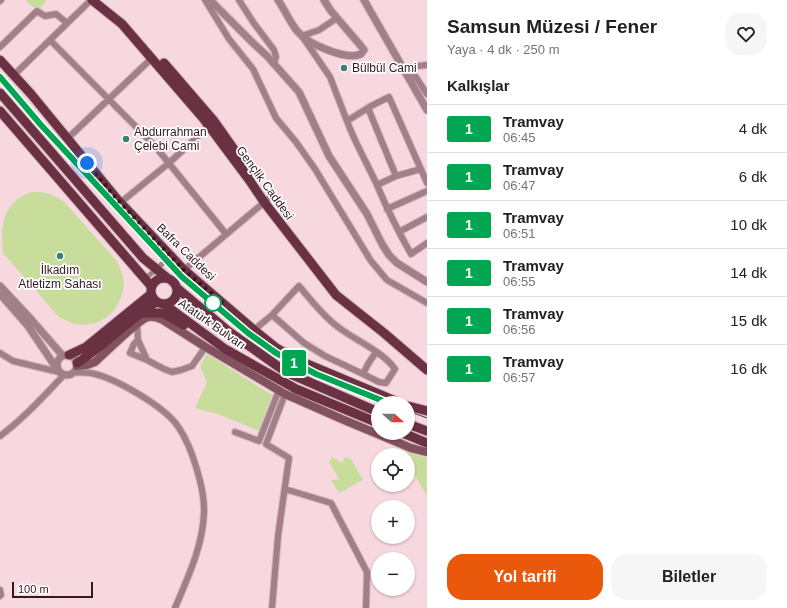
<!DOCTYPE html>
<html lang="tr">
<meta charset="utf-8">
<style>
body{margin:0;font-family:Helvetica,sans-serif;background:#f6f6f6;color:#202124;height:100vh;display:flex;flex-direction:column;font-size:15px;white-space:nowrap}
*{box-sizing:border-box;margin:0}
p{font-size:13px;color:#757577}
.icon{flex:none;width:22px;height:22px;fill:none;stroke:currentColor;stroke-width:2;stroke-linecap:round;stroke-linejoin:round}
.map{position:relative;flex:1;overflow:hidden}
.details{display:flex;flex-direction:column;background:#fff;width:360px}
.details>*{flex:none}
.badge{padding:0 8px;border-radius:3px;font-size:14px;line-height:26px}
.needle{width:26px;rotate:111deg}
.tools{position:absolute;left:371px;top:396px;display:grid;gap:8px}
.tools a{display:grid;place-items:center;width:44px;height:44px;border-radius:50%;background:#fff;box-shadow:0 1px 3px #0004;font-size:20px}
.scale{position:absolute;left:12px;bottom:10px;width:81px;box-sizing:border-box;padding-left:4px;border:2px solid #341921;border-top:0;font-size:11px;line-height:14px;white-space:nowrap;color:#341921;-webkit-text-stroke:3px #fff;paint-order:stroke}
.you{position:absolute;width:20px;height:20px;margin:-10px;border:3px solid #fff;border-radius:50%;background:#1a73e8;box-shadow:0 0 0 6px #1a73e833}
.map>.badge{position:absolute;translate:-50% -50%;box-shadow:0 0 0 2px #fff}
h2{padding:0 20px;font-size:15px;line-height:36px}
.round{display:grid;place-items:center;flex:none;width:42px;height:42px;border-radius:16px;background:#f6f6f6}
.headline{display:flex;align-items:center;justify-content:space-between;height:68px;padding:0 20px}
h1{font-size:19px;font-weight:700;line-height:30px}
.action{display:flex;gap:8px;margin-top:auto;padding:8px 20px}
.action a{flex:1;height:46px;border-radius:16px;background:#ea580c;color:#fff;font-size:16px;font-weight:700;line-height:46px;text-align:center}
.action a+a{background:#f6f6f6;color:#202124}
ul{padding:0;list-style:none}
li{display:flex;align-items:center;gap:12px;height:48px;padding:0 20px;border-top:1px solid #e0e0e0}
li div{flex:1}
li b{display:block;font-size:15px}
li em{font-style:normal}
li .badge{min-width:44px;font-weight:700;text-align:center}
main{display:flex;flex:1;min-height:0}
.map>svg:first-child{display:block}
.green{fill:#c8dc9b}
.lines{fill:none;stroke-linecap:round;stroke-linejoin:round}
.pedestrian-casing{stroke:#d4b6bd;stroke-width:6}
.minor-casing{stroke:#d4b6bd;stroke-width:8}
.tertiary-casing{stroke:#d4b6bd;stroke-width:9}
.secondary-casing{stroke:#d4b6bd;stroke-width:10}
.primary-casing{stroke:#d4b6bd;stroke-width:11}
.pedestrian{stroke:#a38089;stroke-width:4.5}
.minor{stroke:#a38089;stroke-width:6}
.tertiary{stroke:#a38089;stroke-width:7}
.secondary{stroke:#82525f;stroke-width:8}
.primary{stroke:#693142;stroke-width:9}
.tram{stroke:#52363e;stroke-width:1}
.line-casing{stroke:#fff;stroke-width:9}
.line{stroke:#00a651;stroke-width:6}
.walk{stroke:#341921;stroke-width:4;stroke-dasharray:0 7.2}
.poi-dot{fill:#3b8075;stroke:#fff;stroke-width:1.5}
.stop-dot{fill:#fff;stroke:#00a651;stroke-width:2}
.labels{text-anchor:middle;stroke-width:3.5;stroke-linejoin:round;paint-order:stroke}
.poi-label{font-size:12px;fill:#341921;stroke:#fff;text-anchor:start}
.street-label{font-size:12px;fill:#341921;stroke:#fff}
</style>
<main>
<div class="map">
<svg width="427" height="608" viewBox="0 0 427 608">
<rect width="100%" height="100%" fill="#f7d8df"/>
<path class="green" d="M 27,0 L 47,0 L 38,11 L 26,1 Z
M 32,192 C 46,192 54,194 65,203 L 116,260 L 120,268 L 123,276 L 124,286 L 121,298 L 115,309 L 106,318 L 96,323 L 83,325 L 74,324 L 59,317 L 3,253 C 0,224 3,202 32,192 Z
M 207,354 L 272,395 L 259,431 L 218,414 L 195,408 L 207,382 L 200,366 Z
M 401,450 L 427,458 L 427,496 L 408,463 L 408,455 L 404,455 Z
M 332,457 L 342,463 L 345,457 L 351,459 L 363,480 L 339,493 L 331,480 L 339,479 L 329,462 Z"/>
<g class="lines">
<g class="pedestrian-casing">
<path id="pedestrian" d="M 145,279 L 171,256"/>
</g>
<g class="minor-casing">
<path id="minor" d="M 205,0 L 229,39 L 253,69 L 276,118 L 296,142 L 315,169 L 371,261 L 387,280 L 427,303
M 239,0 L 253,22 L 274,50 L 276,57 L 274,63
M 0,1 L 1,0
M 337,18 L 319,30 L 302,36 L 330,77 L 347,121
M 50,40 L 155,146 L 226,234
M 0,47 L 37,11 L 45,16 L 56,14 L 67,23
M 427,65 L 409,67 L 427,94
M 14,75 L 91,0
M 368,108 L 396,176
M 67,139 L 152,58
M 427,183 L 389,97 L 371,106 L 347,121 C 355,143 367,163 377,185 C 387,209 398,231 411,254 L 427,243
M 377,185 L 396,176 L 421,169
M 120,203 L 169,163 L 209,126
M 387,209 L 427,191
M 399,232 L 427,217
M 184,270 L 268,199
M 272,315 L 304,343 L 325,356 L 363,374
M 137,324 L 138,340 L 147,360 L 164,369 L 172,372 L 181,370 L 192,366 L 204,349 L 204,346
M 254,330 L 272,315 L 299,286 C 311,300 323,316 338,327 C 356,341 381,350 395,369 L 386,383 L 379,382 L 363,374 L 368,364 L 376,352
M 138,340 L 134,344 L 130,353 L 147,360
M 0,353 L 13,361 L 59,372
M 75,372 C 80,373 85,372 90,373 C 114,377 166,407 179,428 C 192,447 205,490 204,512 C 203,546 188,577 175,608
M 235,432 L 259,441 L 279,390
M 0,436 C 23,419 42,398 62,377 L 61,374
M 285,489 L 331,503 L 367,572 L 366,608
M 0,590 L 1,595 L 0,596
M 272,608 L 278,536 L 289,458 L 266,444 L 285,394"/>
</g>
<g class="tertiary-casing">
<path id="tertiary" d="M 210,0 L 253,43 L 267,56 L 299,92 L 329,156 L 367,214 L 382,244 L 389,255 L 397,263 L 427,282
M 278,0 C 285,10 290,23 298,32 C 308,44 347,61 361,54 L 364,50 L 361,46 L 331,11 L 324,0
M 364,0 L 427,110
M 0,286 L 29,317 L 63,356
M 0,294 L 28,326 L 57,369
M57 365a10 10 0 1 1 20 0a10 10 0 1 1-20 0Z"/>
</g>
<g class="secondary-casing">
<path id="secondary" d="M 77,366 L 87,365 L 95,362 C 104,354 139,319 148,317 C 153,316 159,318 163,320 L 204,346 L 285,394 L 344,420 L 411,448 L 427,452"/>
</g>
<g class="primary-casing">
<path id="primary" d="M 92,0 L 122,24 L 203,118 L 250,181 L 264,202 L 336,295 L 384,333 L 427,370
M 0,60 L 31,94 L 117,199 L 184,270 L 254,330 L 275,347 L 295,359 L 400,403
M 164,63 L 214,121 L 250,172
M 0,93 L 143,258 L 166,277
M 0,111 L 151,286
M151 291a13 13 0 1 1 26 0a13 13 0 1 1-26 0Z
M 178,289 L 228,331 L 286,372 L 378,412
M 164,304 L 225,349 L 296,389 L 378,423
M 140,313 L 163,313 L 184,325
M 69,355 L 86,347 L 151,294
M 77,363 C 105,345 128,321 156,302
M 408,406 L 427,411
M 408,424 L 427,431
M 403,433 L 427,443"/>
</g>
<use href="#pedestrian" class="pedestrian"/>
<use href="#minor" class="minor"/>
<use href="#tertiary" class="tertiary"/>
<use href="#secondary" class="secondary"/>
<use href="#primary" class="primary"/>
<path class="tram" d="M 0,77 L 41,125 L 182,277 L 248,333 L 276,353 L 316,374 L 388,403
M 408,411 L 427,418"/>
</g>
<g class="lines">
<g class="line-casing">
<path id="line" d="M 0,77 L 41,125 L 182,277 L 248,333 L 276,353 L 316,374 L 388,403"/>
</g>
<use href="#line" class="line"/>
<path class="walk" d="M 87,163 L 117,199 L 166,251 L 184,270 L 222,302 L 213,303"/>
</g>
<g class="poi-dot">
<circle cx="344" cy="68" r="4"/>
<circle cx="126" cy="139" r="4"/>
<circle cx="60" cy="256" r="4"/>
</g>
<circle class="stop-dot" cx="213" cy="303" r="8"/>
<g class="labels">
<g class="poi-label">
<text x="352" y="72">Bülbül Cami</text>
<text x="134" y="136">Abdurrahman<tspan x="134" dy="14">Çelebi Cami</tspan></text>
<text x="60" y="274" text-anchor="middle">İlkadım<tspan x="60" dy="14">Atletizm Sahası</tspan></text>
</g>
<g class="street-label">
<text transform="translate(265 183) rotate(54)" y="4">Gençlik Caddesi</text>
<text transform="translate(186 252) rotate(44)" y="4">Bafra Caddesi</text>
<text transform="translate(212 324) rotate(35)" y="4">Atatürk Bulvarı</text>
</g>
</g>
</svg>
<div class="tools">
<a><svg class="needle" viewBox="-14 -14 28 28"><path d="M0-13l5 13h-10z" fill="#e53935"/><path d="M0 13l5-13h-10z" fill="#757577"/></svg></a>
<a><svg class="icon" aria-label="locate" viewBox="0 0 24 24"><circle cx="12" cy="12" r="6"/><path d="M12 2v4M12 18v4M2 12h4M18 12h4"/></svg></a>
<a>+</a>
<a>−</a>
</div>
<div class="scale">100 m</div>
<div class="you" style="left:87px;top:163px"></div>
<b class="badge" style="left:294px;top:363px;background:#00a651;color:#fff">1</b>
</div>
<section class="details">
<div class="headline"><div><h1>Samsun Müzesi / Fener</h1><p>Yaya · 4 dk · 250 m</p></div><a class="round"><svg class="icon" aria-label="heart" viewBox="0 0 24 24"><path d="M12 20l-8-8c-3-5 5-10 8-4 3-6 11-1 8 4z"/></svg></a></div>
<h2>Kalkışlar</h2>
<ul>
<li><span class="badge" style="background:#00a651;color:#fff">1</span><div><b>Tramvay</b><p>06:45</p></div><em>4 dk</em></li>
<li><span class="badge" style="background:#00a651;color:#fff">1</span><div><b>Tramvay</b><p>06:47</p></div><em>6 dk</em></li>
<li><span class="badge" style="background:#00a651;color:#fff">1</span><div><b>Tramvay</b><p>06:51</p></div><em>10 dk</em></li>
<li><span class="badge" style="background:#00a651;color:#fff">1</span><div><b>Tramvay</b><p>06:55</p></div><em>14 dk</em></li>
<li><span class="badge" style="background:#00a651;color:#fff">1</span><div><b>Tramvay</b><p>06:56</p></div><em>15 dk</em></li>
<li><span class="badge" style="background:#00a651;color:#fff">1</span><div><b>Tramvay</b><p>06:57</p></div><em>16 dk</em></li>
</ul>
<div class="action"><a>Yol tarifi</a><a>Biletler</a></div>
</section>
</main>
